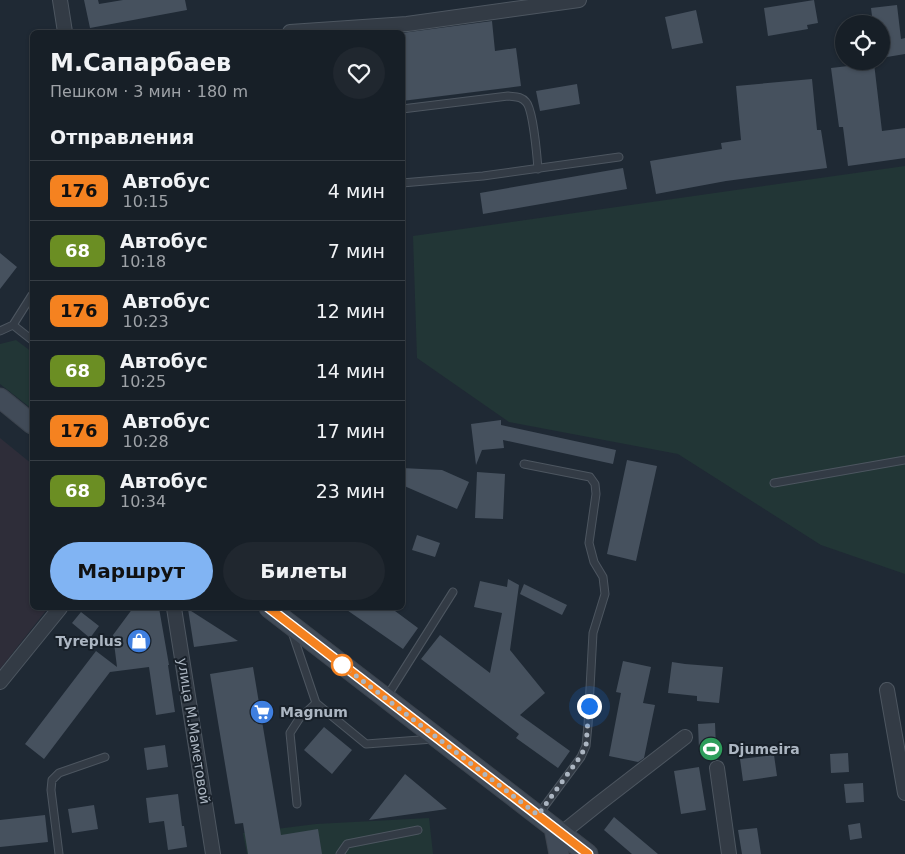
<!DOCTYPE html>
<html lang="ru">
<meta charset="utf-8">
<style>
body{margin:0;font-family:"DejaVu Sans",sans-serif;background:#20272f;color:#f1f3f6;height:100vh;display:flex;flex-direction:column;font-size:19px;white-space:nowrap}
*{box-sizing:border-box;margin:0}
p{font-size:16px;color:#9ea2a7}
.icon{flex:none;width:28px;height:28px;fill:none;stroke:currentColor;stroke-width:2;stroke-linecap:round;stroke-linejoin:round}
.map{position:relative;flex:1;overflow:hidden}
.side{position:absolute;left:30px;top:30px;width:375px;height:580px;display:flex;flex-direction:column;background:#171f27;border-radius:8px;box-shadow:0 1px 4px #0004,0 0 0 1px #363d44}
.side>*{flex:none}
.badge{padding:0 10px;border-radius:8px;font-size:18px;line-height:32px}
.fabs{position:absolute;left:835px;top:15px;display:grid;gap:10px}
.fabs a{display:grid;place-items:center;width:55px;height:55px;border-radius:50%;background:#171f27;box-shadow:0 1px 4px #0004,0 0 0 1px #363d44;font-size:25px}
.you{position:absolute;width:25px;height:25px;margin:-12px;border:4px solid #fff;border-radius:50%;background:#1a73e8;box-shadow:0 0 0 8px #1a73e833}
.map>.badge{position:absolute;translate:-50% -50%;box-shadow:0 0 0 2px #fff}
h2{padding:0 20px;font-size:19px;line-height:45px}
.round{display:grid;place-items:center;flex:none;width:52px;height:52px;border-radius:26px;background:#20272f}
.head{display:flex;align-items:center;justify-content:space-between;height:85px;padding:0 20px}
h1{font-size:24px;font-weight:600;line-height:38px}
.action{display:flex;gap:10px;margin-top:auto;padding:10px 20px}
.action a{flex:1;height:58px;border-radius:30px;background:#81b4f3;color:#111;font-size:20px;font-weight:600;line-height:58px;text-align:center}
.action a+a{background:#20272f;color:#f1f3f6}
ul{padding:0;list-style:none}
li{display:flex;align-items:center;gap:15px;height:60px;padding:0 20px;border-top:1px solid #363d44}
li div{flex:1}
li b{display:block;font-size:19px}
li em{font-style:normal}
li .badge{min-width:55px;font-weight:700;text-align:center}
.map>svg:first-child{display:block}
.medical{fill:#2e2d39}
.green{fill:#223636}
.building{fill:#46515e}
.lines{fill:none;stroke-linecap:round;stroke-linejoin:round}
.lane-casing{stroke:#4d5660;stroke-width:9}
.street-casing{stroke:#4d5660;stroke-width:16}
.secondary-casing{stroke:#3c444e;stroke-width:21}
.lane{stroke:#333b45;stroke-width:7}
.street{stroke:#333b45;stroke-width:14}
.secondary{stroke:#414b58;stroke-width:19}
.line-casing{stroke:#fff;stroke-width:11}
.line{stroke:#f58220;stroke-width:8}
.walk{stroke:#acb6c2;stroke-width:5;stroke-dasharray:0 9}
.stop-dot{fill:#fff;stroke:#f58220;stroke-width:2.5}
.labels{text-anchor:middle;stroke-width:4;stroke-linejoin:round;paint-order:stroke}
.poi-label{font-size:14px;font-weight:bold;fill:#acb6c2;stroke:#182029;text-anchor:start}
.street-label{font-size:14px;fill:#acb6c2;stroke:#182029}
</style>
<div class="map">
<svg width="905" height="854" viewBox="0 0 905 854">
<rect width="100%" height="100%" fill="#1f2934"/>
<path class="medical" d="M 0,438 L 32,464 L 32,608 L 48,608 L 0,669 Z"/>
<path class="green" d="M 905,166 L 905,574 L 821,545 L 678,454 L 509,422 L 417,358 L 413,236 Z
M 16,340 L 32,352 L 32,409 L 0,384 L 0,344 Z
M 429,818 L 433,854 L 247,854 L 243,833 L 316,824 Z"/>
<path class="building" d="M 84,0 L 98,0 L 99,4 L 123,0 L 185,0 L 187,10 L 90,28 Z
M 814,0 L 818,23 L 807,25 L 808,29 L 768,36 L 764,8 Z
M 897,5 L 901,39 L 905,38 L 905,54 L 881,58 L 881,24 L 873,24 L 871,8 Z
M 696,10 L 703,43 L 672,49 L 665,17 Z
M 492,21 L 495,51 L 516,48 L 521,86 L 402,101 L 402,33 Z
M 874,63 L 882,131 L 905,128 L 905,158 L 848,166 L 843,127 L 839,127 L 831,68 Z
M 812,79 L 817,130 L 821,130 L 827,168 L 726,181 L 656,194 L 650,161 L 722,149 L 721,143 L 741,140 L 736,86 Z
M 577,84 L 580,104 L 540,111 L 536,91 Z
M 623,168 L 627,189 L 483,214 L 480,193 Z
M 0,253 L 17,267 L 0,289 Z
M 501,420 L 501,425 L 616,450 L 613,464 L 503,440 L 504,448 L 482,450 L 476,465 L 471,424 Z
M 627,460 L 657,466 L 636,561 L 607,554 Z
M 402,468 L 442,470 L 469,482 L 457,509 L 402,485 Z
M 477,472 L 505,474 L 503,519 L 475,518 Z
M 417,535 L 440,543 L 435,557 L 412,550 Z
M 508,579 L 519,585 L 510,650 L 545,693 L 520,715 L 570,751 L 558,768 L 516,738 L 519,734 L 421,659 L 440,635 L 490,673 L 502,613 L 474,607 L 480,581 L 507,587 Z
M 524,584 L 567,605 L 562,615 L 520,594 Z
M 133,608 L 159,608 L 169,665 L 168,665 L 175,712 L 156,715 L 149,667 L 110,672 L 44,759 L 25,744 L 96,651 L 117,667 L 113,635 Z
M 344,608 L 391,608 L 418,628 L 403,649 Z
M 188,609 L 238,641 L 194,647 Z
M 81,612 L 99,626 L 90,638 L 72,623 Z
M 623,661 L 651,667 L 643,703 L 655,705 L 644,758 L 638,762 L 609,756 L 621,693 L 616,692 Z
M 672,662 L 685,664 L 723,667 L 719,703 L 697,701 L 697,696 L 668,693 Z
M 253,667 L 281,835 L 318,829 L 322,854 L 248,854 L 243,823 L 235,824 L 210,674 Z
M 715,723 L 716,748 L 699,749 L 698,724 Z
M 324,727 L 352,750 L 332,774 L 304,750 Z
M 165,745 L 168,767 L 147,770 L 144,748 Z
M 848,753 L 849,772 L 831,773 L 830,754 Z
M 774,755 L 777,776 L 743,781 L 740,759 Z
M 699,767 L 706,810 L 681,814 L 674,771 Z
M 405,774 L 447,809 L 369,820 Z
M 863,783 L 864,802 L 846,803 L 844,784 Z
M 178,794 L 182,826 L 184,826 L 187,847 L 168,850 L 164,821 L 149,823 L 146,798 Z
M 94,805 L 98,829 L 72,833 L 68,809 Z
M 45,815 L 48,842 L 0,847 L 0,820 Z
M 614,817 L 658,854 L 632,854 L 604,830 Z
M 860,823 L 862,838 L 850,840 L 848,825 Z
M 757,828 L 761,854 L 742,854 L 738,830 Z"/>
<g class="lines">
<g class="lane-casing">
<path id="lane" d="M 402,109 L 508,96 C 515,97 521,96 526,102 C 533,109 537,156 538,169
M 402,183 L 483,176 L 619,157
M 13,325 L 32,295
M 0,331 L 13,325 L 32,340
M 524,464 L 590,477 L 595,484 L 596,494 L 589,543 L 594,562 L 603,577 L 605,594 L 593,633 L 588,725 L 586,746 L 581,757 L 538,815
M 774,483 L 905,460
M 292,632 L 316,703 L 366,744 L 433,739
M 386,698 L 453,592
M 297,804 L 290,733 L 299,719 L 316,703
M 59,854 L 51,790 L 52,780 L 59,773 L 105,757
M 340,854 L 347,844 L 418,830"/>
</g>
<g class="street-casing">
<path id="street" d="M 60,0 L 65,32
M 290,32 L 407,24 L 579,0
M 174,608 L 213,854
M 0,682 L 60,608
M 887,690 L 905,793
M 717,768 L 729,854
M 562,833 L 597,805 L 685,737"/>
</g>
<g class="secondary-casing">
<path id="secondary" d="M 0,398 L 32,424
M 269,608 L 588,854
M 554,828 L 559,854"/>
</g>
<use href="#lane" class="lane"/>
<use href="#street" class="street"/>
<use href="#secondary" class="secondary"/>
</g>
<g class="lines">
<g class="line-casing">
<path id="line" d="M 269,608 L 588,854"/>
</g>
<use href="#line" class="line"/>
<path class="walk" d="M 342,665 L 538,815 L 580,757 L 586,746 L 589,706"/>
</g>
<defs>
<g id="shop-disc" transform="scale(1.25)"><circle r="9.5" fill="#3f7fe0" stroke="#182029"/><path d="M-5-2.5h2.3a2.7 3.5 0 0 1 5.4 0H5L5.5 6h-11ZM-1.5-2.5h3a1.5 2.3 0 0 0-3 0Z" fill="#fff"/></g>
<g id="supermarket-disc" transform="scale(1.25)"><circle r="9.5" fill="#3f7fe0" stroke="#182029"/><path d="M-6-5.5h2.5l.6 2H6L4.5 2H-2.5L-4.4-4H-6ZM-1.5 3.2a1.3 1.3 0 1 0 .1 0ZM3 3.2a1.3 1.3 0 1 0 .1 0Z" fill="#fff"/></g>
<g id="stadium-disc" transform="scale(1.25)"><circle r="9.5" fill="#2e9e5b" stroke="#182029"/><path d="M0-5a6.5 5 0 1 0 0 10a6.5 5 0 1 0 0-10ZM-3.5-1.8h7v3.6h-7Z" fill="#fff"/></g>
</defs>
<g fill-rule="evenodd">
<use href="#shop-disc" x="139" y="641"/>
<use href="#supermarket-disc" x="262" y="712"/>
<use href="#stadium-disc" x="711" y="749"/>
</g>
<circle class="stop-dot" cx="342" cy="665" r="10"/>
<g class="labels">
<g class="poi-label">
<text x="122" y="646" text-anchor="end">Tyreplus</text>
<text x="280" y="717">Magnum</text>
<text x="728" y="754">Djumeira</text>
</g>
<g class="street-label">
<text transform="translate(194 731) rotate(81)" y="5">улица М.Маметовой</text>
</g>
</g>
</svg>
<div class="fabs">
<a><svg class="icon" aria-label="locate" viewBox="0 0 24 24"><circle cx="12" cy="12" r="6"/><path d="M12 2v4M12 18v4M2 12h4M18 12h4"/></svg></a>
</div>
<div class="you" style="left:589px;top:706px"></div>
<section class="side">
<div class="head"><div><h1>М.Сапарбаев</h1><p>Пешком · 3 мин · 180 m</p></div><a class="round"><svg class="icon" aria-label="heart" viewBox="0 0 24 24"><path d="M12 20l-8-8c-3-5 5-10 8-4 3-6 11-1 8 4z"/></svg></a></div>
<h2>Отправления</h2>
<ul>
<li><span class="badge" style="background:#f58220;color:#111">176</span><div><b>Автобус</b><p>10:15</p></div><em>4 мин</em></li>
<li><span class="badge" style="background:#6b8e23;color:#fff">68</span><div><b>Автобус</b><p>10:18</p></div><em>7 мин</em></li>
<li><span class="badge" style="background:#f58220;color:#111">176</span><div><b>Автобус</b><p>10:23</p></div><em>12 мин</em></li>
<li><span class="badge" style="background:#6b8e23;color:#fff">68</span><div><b>Автобус</b><p>10:25</p></div><em>14 мин</em></li>
<li><span class="badge" style="background:#f58220;color:#111">176</span><div><b>Автобус</b><p>10:28</p></div><em>17 мин</em></li>
<li><span class="badge" style="background:#6b8e23;color:#fff">68</span><div><b>Автобус</b><p>10:34</p></div><em>23 мин</em></li>
</ul>
<div class="action"><a>Маршрут</a><a>Билеты</a></div>
</section>
</div>
